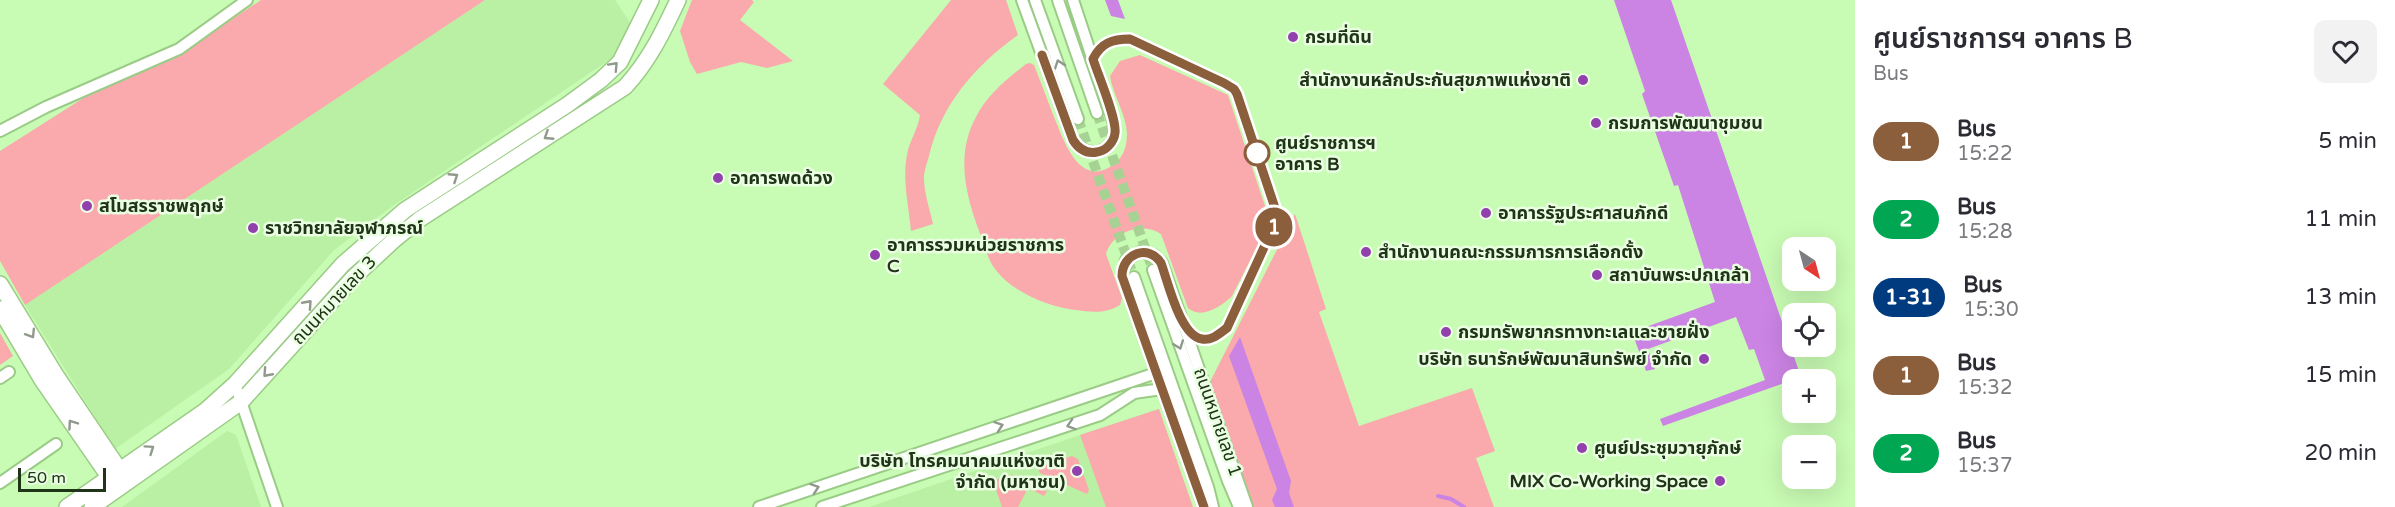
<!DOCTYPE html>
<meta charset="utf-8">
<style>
body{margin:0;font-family:"Varela Round","Noto Sans Thai",sans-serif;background:#f2f2f3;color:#2b2b33;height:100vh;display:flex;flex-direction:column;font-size:22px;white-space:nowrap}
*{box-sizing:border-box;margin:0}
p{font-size:20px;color:#7c7c81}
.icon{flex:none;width:33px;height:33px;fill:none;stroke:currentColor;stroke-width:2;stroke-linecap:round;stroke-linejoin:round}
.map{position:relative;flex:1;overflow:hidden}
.drawer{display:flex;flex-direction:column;background:#fff;width:540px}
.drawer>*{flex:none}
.badge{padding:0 12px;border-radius:20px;font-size:21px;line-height:39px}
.needle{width:39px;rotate:144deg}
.fabs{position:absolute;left:1782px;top:237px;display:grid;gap:12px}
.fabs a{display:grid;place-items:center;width:54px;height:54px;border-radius:12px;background:#fff;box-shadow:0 6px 24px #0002;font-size:30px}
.scale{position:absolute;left:18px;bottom:15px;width:88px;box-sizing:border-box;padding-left:6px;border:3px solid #203418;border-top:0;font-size:16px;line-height:21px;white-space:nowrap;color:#203418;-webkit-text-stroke:4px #eafee2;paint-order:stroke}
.map>.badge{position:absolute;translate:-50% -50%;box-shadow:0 0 0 3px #fff}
.round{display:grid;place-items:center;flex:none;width:63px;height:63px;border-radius:12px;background:#f2f2f3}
.summary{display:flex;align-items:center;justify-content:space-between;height:102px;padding:0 18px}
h1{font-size:28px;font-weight:600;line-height:45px}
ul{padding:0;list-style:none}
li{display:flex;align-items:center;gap:18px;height:78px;padding:0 18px}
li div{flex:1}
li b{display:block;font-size:22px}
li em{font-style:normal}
li .badge{min-width:66px;font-weight:700;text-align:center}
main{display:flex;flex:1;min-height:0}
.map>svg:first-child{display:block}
.built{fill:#baf0a3}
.green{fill:#faa9ad}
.water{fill:#cb84e4}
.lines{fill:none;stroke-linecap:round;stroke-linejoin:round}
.stream{stroke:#cb84e4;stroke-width:4}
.street-tunnel{stroke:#a6d394;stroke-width:10;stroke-dasharray:10 5;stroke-linecap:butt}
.street-casing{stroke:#9bcc87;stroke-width:14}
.secondary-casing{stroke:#9bcc87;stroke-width:18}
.street{stroke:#fff;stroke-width:10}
.secondary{stroke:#fff;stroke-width:15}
.oneway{stroke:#909a8c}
.line-casing{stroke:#fff;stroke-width:14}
.line{stroke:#8b5e3c;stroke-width:9}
.poi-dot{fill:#9340af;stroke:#eafee2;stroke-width:2}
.stop-dot{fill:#fff;stroke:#8b5e3c;stroke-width:3}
.labels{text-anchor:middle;stroke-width:5;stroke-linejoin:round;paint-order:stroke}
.poi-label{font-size:18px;font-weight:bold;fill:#203418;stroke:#eafee2;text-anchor:start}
.stop-label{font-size:18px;font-weight:bold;fill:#203418;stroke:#eafee2;text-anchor:start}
.street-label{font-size:18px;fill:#203418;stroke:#eafee2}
</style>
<main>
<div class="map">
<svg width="1855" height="507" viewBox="0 0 1855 507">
<rect width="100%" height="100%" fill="#c8fbb3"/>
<path class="built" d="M 485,0 L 615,0 L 631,24 L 612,58 L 394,205 L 334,250 L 229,369 L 115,449 L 25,305 Z
M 1159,409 L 1192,507 L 869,507 L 1080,435 Z
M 227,431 L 236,435 L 261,507 L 122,507 Z"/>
<path class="green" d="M 261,0 L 485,0 L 25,305 L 0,261 L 0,151 L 85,97 L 181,53 Z
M 692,0 L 752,0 L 754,2 L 740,20 L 793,61 L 767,68 L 741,62 L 697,74 L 690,62 L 680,31 Z
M 951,0 L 1006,0 L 1018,35 C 976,65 941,104 929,156 C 927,163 924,171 924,178 C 924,193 930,210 933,224 L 911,231 C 909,207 902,180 907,155 C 909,141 918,130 920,115 L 883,84 Z
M 1140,55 L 1228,95 L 1270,221 L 1232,296 C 1222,306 1201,320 1188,308 L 1161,234 C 1142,221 1112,232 1106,254 L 1122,298 L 1120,305 C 1105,314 1092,312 1076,310 C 1048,307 1009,291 993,266 C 988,259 986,249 983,241 C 967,201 954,157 976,117 C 987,95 1007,79 1026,64 L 1030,63 L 1034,65 C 1040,80 1046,96 1052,112 C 1062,135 1077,190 1113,165 C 1124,157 1127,146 1127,133 C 1126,114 1113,95 1110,76 L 1120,61 Z
M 1295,214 L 1326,309 L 1319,312 L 1359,426 L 1472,388 L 1495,451 L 1476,458 L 1494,507 L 1252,507 L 1209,384 Z
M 0,333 L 13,356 L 0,365 Z
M 1159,409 L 1193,507 L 1106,507 L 1080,435 Z
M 1072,456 L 1078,459 L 1089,490 L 1087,494 L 1040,473 L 1038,469 L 1040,466 Z
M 1009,475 L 1019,476 L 1047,491 L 1044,496 L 1028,488 L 1018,507 L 1002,507 L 993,481 Z"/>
<path class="water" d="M 1105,0 L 1118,0 L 1125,19 L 1111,16 Z
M 1614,0 L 1671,0 L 1801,377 L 1663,426 L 1660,419 L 1765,380 L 1754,349 L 1749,350 L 1736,317 L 1648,349 L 1655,369 L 1646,371 L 1632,332 L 1715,302 L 1678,185 L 1674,186 L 1642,94 L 1645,91 Z
M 1240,337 L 1291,481 L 1289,493 L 1294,507 L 1275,507 L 1272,500 L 1277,489 L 1229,356 Z"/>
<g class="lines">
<path class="stream" d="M 1438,496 L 1451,499 L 1464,507"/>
<path class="street-tunnel" d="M 1097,113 L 1153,270
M 1078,119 L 1134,277"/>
<g class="street-casing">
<path id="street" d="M 1022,0 L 1073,140 C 1087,161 1116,153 1115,127 L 1073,0
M 1035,0 L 1078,119
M 1058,0 L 1097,113
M 0,131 L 46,107 L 179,49 L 247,0
M 1153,270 L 1228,481 L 1239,507
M 1134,277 L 1208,487 L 1213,507
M 0,378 L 9,372
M 235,384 L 277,507
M 0,483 L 56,444
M 759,507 L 1156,373
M 822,507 L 1100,415 L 1134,393 L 1162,389
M 1204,507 L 1122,276 L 1126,260 L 1140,252 L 1154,255 L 1162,263 L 1247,507"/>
</g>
<g class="secondary-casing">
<path id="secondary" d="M 0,284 L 55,374 L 125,478
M 0,309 L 42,380 L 114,484
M 67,507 L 205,411 L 235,384 L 343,264 L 405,210 L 567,105 L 601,80 L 620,62 L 651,0
M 92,507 L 241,402 L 353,278 L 394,240 L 420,219 L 625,87 C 649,61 663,32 678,0"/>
</g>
<use href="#street" class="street"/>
<use href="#secondary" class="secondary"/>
</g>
<defs><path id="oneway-chevron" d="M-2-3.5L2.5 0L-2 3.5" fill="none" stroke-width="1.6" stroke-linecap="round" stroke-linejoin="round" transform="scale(1.5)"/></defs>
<g class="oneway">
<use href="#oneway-chevron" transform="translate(1059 64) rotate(-109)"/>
<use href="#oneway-chevron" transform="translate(614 66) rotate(-47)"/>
<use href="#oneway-chevron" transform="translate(548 136) rotate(147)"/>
<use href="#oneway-chevron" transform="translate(454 177) rotate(-33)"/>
<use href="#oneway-chevron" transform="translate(308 304) rotate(-48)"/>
<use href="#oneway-chevron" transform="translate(31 334) rotate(58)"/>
<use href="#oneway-chevron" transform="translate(1179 345) rotate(70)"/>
<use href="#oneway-chevron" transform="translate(267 373) rotate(132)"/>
<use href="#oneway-chevron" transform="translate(72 424) rotate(-125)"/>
<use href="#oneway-chevron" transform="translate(1071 425) rotate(162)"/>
<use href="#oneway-chevron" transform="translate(999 426) rotate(-19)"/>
<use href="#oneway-chevron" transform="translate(150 449) rotate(-35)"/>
<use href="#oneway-chevron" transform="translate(815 488) rotate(-19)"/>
</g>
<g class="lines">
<g class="line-casing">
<path id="line" d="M 1042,55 L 1073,140 C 1078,148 1086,154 1097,152 C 1106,151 1114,142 1115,133 C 1117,119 1098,75 1093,59 C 1101,43 1112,39 1130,39 L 1224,83 L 1234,89 L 1237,94 L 1278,217 L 1227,328 C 1220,333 1212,341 1202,339 C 1180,336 1168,282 1161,263 C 1148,243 1122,254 1122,276 L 1204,507"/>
</g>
<use href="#line" class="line"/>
</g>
<g class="poi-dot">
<circle cx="1293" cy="37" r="6"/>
<circle cx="1583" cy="80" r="6"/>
<circle cx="1596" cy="123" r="6"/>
<circle cx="718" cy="178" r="6"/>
<circle cx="87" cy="206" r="6"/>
<circle cx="1486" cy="213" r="6"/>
<circle cx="253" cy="228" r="6"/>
<circle cx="1366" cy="252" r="6"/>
<circle cx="875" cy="255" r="6"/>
<circle cx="1597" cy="275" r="6"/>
<circle cx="1446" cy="332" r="6"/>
<circle cx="1704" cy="359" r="6"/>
<circle cx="1582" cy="448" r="6"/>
<circle cx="1077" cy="471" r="6"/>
<circle cx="1720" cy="481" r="6"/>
</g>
<circle class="stop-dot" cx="1257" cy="153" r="12"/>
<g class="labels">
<g class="poi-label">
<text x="1305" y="43">กรมที่ดิน</text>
<text x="1571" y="86" text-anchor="end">สำนักงานหลักประกันสุขภาพแห่งชาติ</text>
<text x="1608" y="129">กรมการพัฒนาชุมชน</text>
<text x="730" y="184">อาคารพดด้วง</text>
<text x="99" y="212">สโมสรราชพฤกษ์</text>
<text x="1498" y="219">อาคารรัฐประศาสนภักดี</text>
<text x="265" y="234">ราชวิทยาลัยจุฬาภรณ์</text>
<text x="887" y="251">อาคารรวมหน่วยราชการ<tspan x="887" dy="21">C</tspan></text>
<text x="1378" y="258">สำนักงานคณะกรรมการการเลือกตั้ง</text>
<text x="1609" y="281">สถาบันพระปกเกล้า</text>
<text x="1458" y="338">กรมทรัพยากรทางทะเลและชายฝั่ง</text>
<text x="1692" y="365" text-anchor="end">บริษัท ธนารักษ์พัฒนาสินทรัพย์ จำกัด</text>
<text x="1594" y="454">ศูนย์ประชุมวายุภักษ์</text>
<text x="1065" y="467" text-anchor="end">บริษัท โทรคมนาคมแห่งชาติ<tspan x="1065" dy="21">จำกัด (มหาชน)</tspan></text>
<text x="1708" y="487" text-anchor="end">MIX Co-Working Space</text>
</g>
<g class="stop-label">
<text x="1275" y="149">ศูนย์ราชการฯ<tspan x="1275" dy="21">อาคาร B</tspan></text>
</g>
<g class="street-label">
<text transform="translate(334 300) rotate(-47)" y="6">ถนนหมายเลข 3</text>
<text transform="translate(1218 422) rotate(71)" y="6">ถนนหมายเลข 1</text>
</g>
</g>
</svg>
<div class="fabs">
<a><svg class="needle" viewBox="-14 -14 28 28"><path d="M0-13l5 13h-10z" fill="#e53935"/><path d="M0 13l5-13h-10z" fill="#7c7c81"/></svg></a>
<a><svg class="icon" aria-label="locate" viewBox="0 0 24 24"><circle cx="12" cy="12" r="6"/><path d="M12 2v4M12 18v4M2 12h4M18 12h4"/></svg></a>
<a>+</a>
<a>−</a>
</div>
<div class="scale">50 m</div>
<b class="badge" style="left:1274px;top:227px;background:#8b5e3c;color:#fff">1</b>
</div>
<section class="drawer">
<div class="summary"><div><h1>ศูนย์ราชการฯ อาคาร B</h1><p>Bus</p></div><a class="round"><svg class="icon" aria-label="heart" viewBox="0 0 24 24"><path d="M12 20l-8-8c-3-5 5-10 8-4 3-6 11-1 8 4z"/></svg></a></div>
<ul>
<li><span class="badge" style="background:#8b5e3c;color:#fff">1</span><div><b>Bus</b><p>15:22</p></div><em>5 min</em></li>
<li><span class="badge" style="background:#00a651;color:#fff">2</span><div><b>Bus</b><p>15:28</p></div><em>11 min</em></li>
<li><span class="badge" style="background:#003b80;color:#fff">1-31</span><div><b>Bus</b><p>15:30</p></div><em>13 min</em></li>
<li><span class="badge" style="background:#8b5e3c;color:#fff">1</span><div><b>Bus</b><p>15:32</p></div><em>15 min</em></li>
<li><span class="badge" style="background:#00a651;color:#fff">2</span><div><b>Bus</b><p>15:37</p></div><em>20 min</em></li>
</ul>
</section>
</main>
